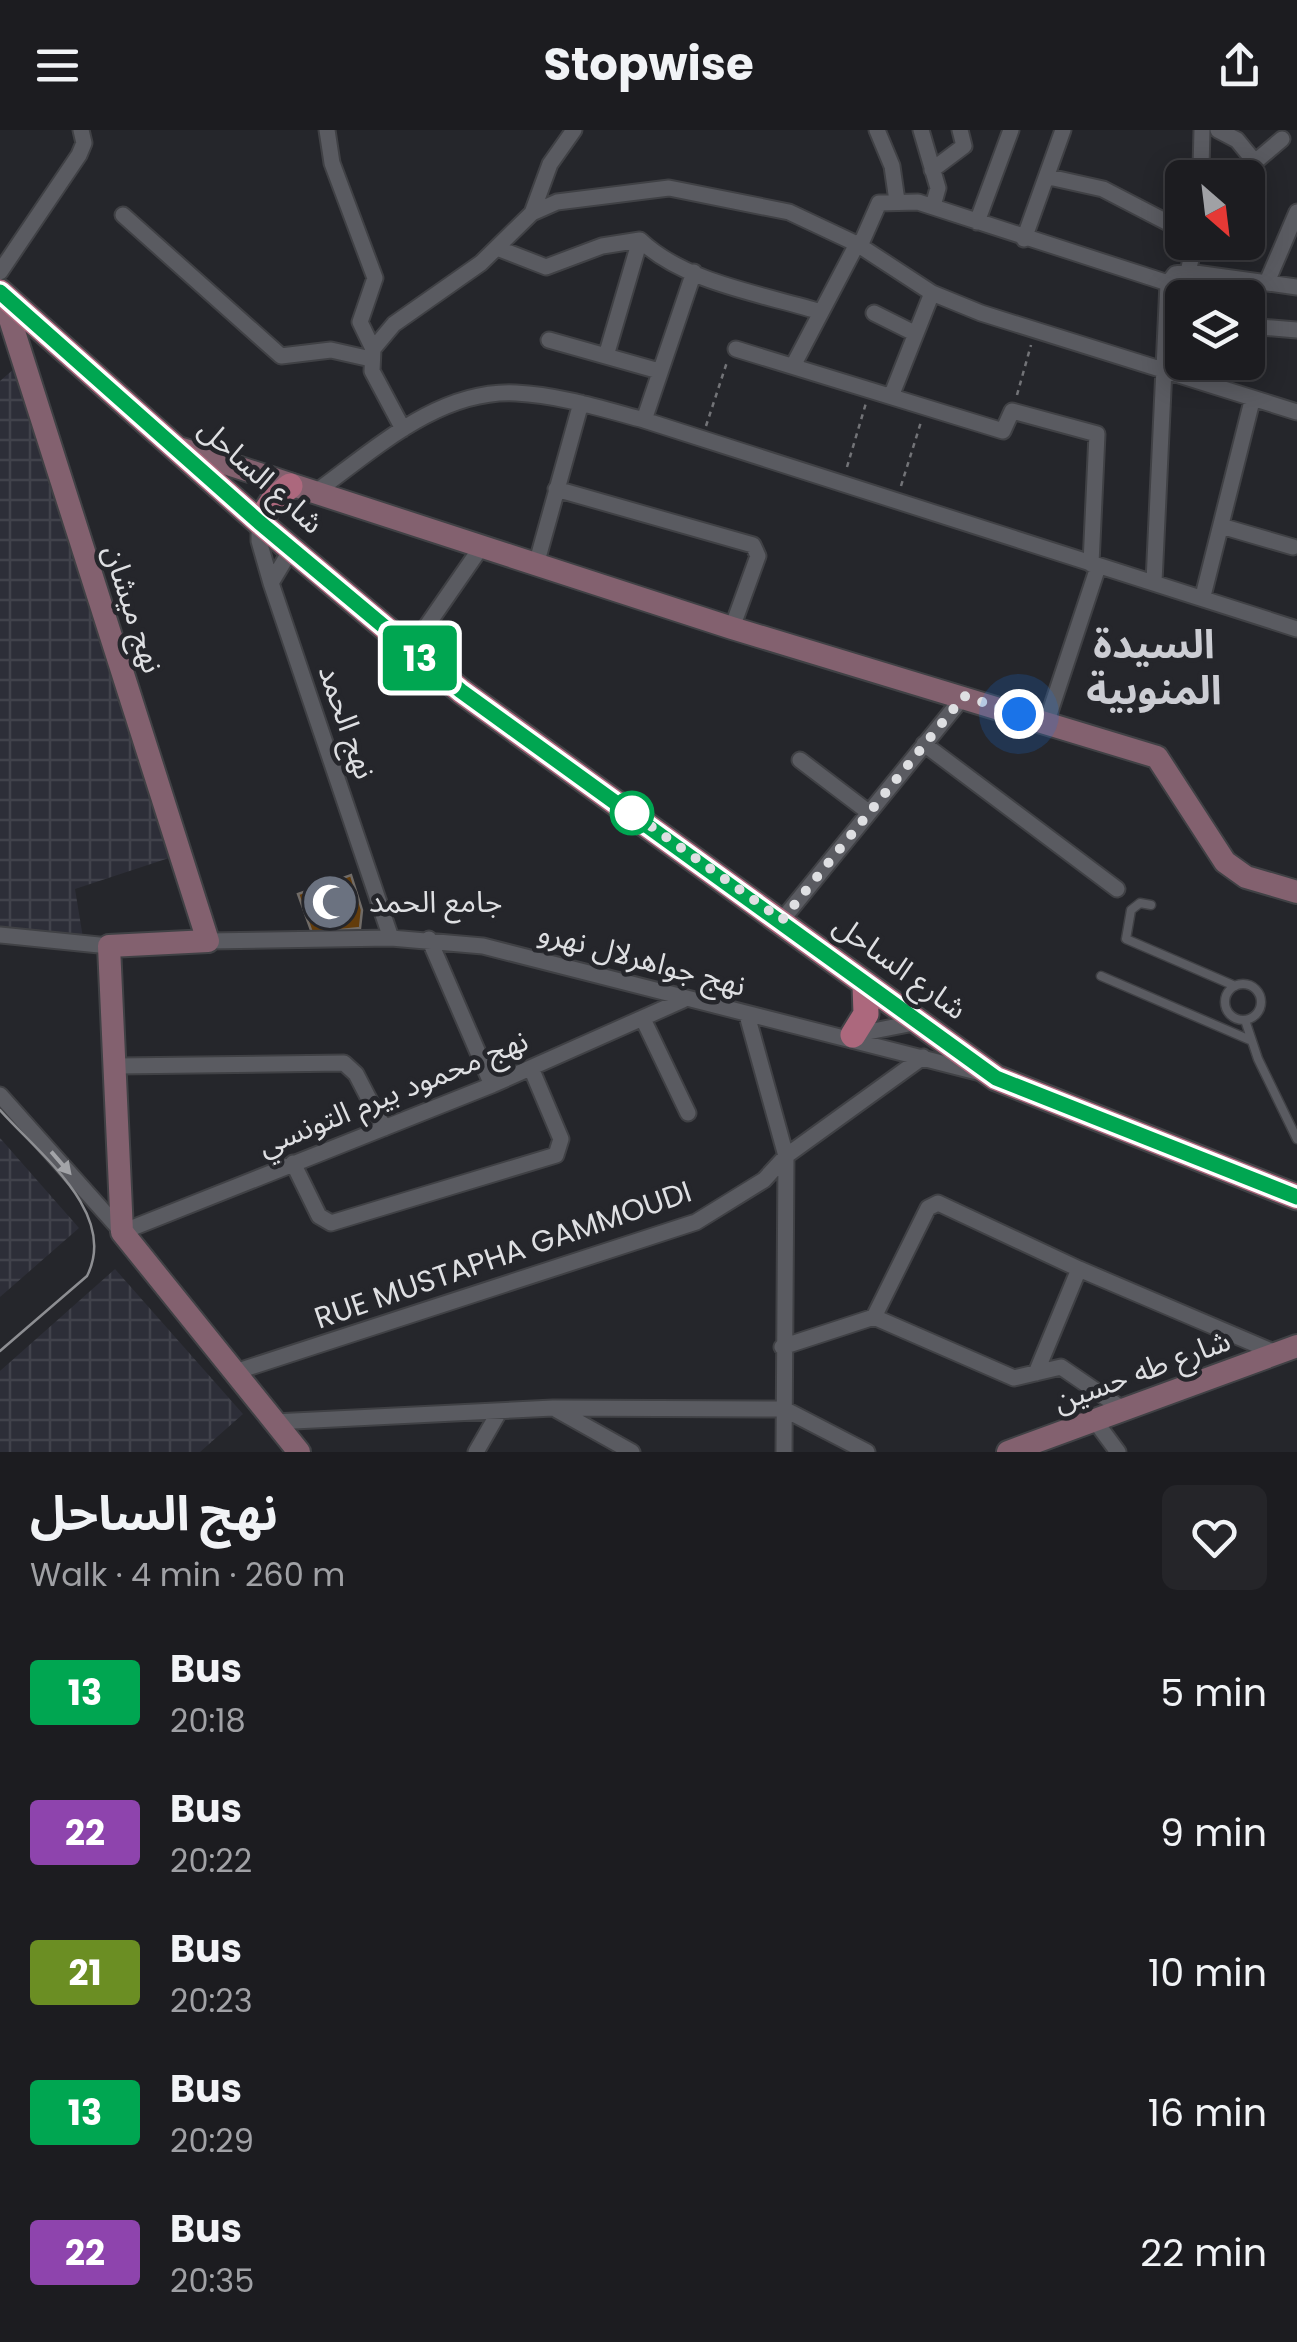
<!DOCTYPE html>
<meta charset="utf-8">
<style>
body{margin:0;font-family:Poppins,"Noto Sans Arabic",sans-serif;background:#252529;color:#f1f3f6;height:100vh;display:flex;flex-direction:column;font-size:38px;white-space:nowrap}
*{box-sizing:border-box;margin:0}
p{font-size:32px;color:#a0a1a5}
.icon{flex:none;width:55px;height:55px;fill:none;stroke:currentColor;stroke-width:2;stroke-linecap:round;stroke-linejoin:round}
.map{position:relative;height:1322px;overflow:hidden}
.panel{display:flex;flex-direction:column;background:#1c1c20;flex:1}
.panel>*{flex:none}
.badge{padding:0 20px;border-radius:8px;font-size:35px;line-height:65px}
.needle{width:65px;rotate:152deg}
.fabs{position:absolute;left:1165px;top:30px;display:grid;gap:20px}
.fabs a{display:grid;place-items:center;width:100px;height:100px;border-radius:15px;background:#1c1c20;box-shadow:0 5px 25px #0003,0 0 0 2px #3a3a3e;font-size:50px}
.you{position:absolute;width:50px;height:50px;margin:-25px;border:8px solid #fff;border-radius:50%;background:#1a73e8;box-shadow:0 0 0 15px #1a73e833}
.map>.badge{position:absolute;translate:-50% -50%;box-shadow:0 0 0 5px #fff}
.round{display:grid;place-items:center;flex:none;width:105px;height:105px;border-radius:15px;background:#252529}
.summary{display:flex;align-items:center;justify-content:space-between;height:170px;padding:0 30px}
h1{font-size:48px;font-weight:700;line-height:75px}
ul{padding:0;list-style:none}
li{display:flex;align-items:center;gap:30px;height:140px;padding:0 30px}
li div{flex:1}
li b{display:block;font-size:38px}
li em{font-style:normal}
li .badge{min-width:110px;font-weight:700;text-align:center}
header{display:flex;justify-content:space-between;align-items:center;height:130px;padding:0 30px;background:#1c1c20;font-size:45px;font-weight:700}
.map>svg:first-child{display:block}
.industrial{fill:url(#industrial-grid)}
.building{fill:#633c0b;stroke:#706b67;stroke-width:2.5}
.lines{fill:none;stroke-linecap:round;stroke-linejoin:round}
.lane-casing{stroke:#404145;stroke-width:11}
.street-casing{stroke:#404145;stroke-width:19}
.secondary-casing{stroke:#404145;stroke-width:26}
.primary-casing{stroke:#404145;stroke-width:29}
.path{stroke:#727377;stroke-width:2.5;stroke-dasharray:5 5;stroke-linecap:butt}
.lane{stroke:#5a5b61;stroke-width:8}
.street{stroke:#5a5b61;stroke-width:15}
.secondary{stroke:#83616f;stroke-width:22}
.primary{stroke:#ac687d;stroke-width:25}
.tram{stroke:#8d8e92;stroke-width:2.5}
.oneway{fill:#a3a4a8}
.line-casing{stroke:#fff;stroke-width:22}
.line{stroke:#00a651;stroke-width:15}
.walk{stroke:#dedfe2;stroke-width:10;stroke-dasharray:0 18}
.stop-dot{fill:#fff;stroke:#00a651;stroke-width:5}
.labels{text-anchor:middle;stroke-width:9;stroke-linejoin:round;paint-order:stroke}
.street-label{font-size:30px;fill:#dedfe2;stroke:#25262b}
.poi-label{font-size:30px;fill:#dedfe2;stroke:#25262b;text-anchor:start}
.district-label{font-size:40px;font-weight:bold;fill:#cccdd3;stroke:#25262b}
</style>
<header><svg class="icon" aria-label="menu" viewBox="0 0 24 24"><path d="M4 6h16M4 12h16M4 18h16"/></svg>Stopwise<svg class="icon" aria-label="share" viewBox="0 0 24 24"><path d="M12 15V3M7 8l5-5 5 5M5 13v7h14v-7"/></svg></header>
<div class="map">
<svg width="1297" height="1322" viewBox="0 0 1297 1322">
<defs>
<pattern id="industrial-grid" width="8" height="8" patternUnits="userSpaceOnUse" patternTransform="scale(2.5)"><rect width="8" height="8" fill="#2d2e38"/><path d="M0 4h8M4 0v8" fill="none" stroke="#41424b"/></pattern>
</defs>
<rect width="100%" height="100%" fill="#25262b"/>
<path class="industrial" d="M 15,238 L 172,727 L 75,759 L 83,808 L 0,799 L 0,251 Z
M 0,1008 L 79,1098 L 0,1167 Z
M 115,1139 L 243,1284 L 200,1322 L 0,1322 L 0,1241 Z"/>
<path class="building" d="M 351,745 L 362,780 L 360,798 L 312,803 L 298,764 Z"/>
<g class="lines">
<g class="lane-casing">
<path id="lane" d="M 1151,775 L 1140,773 L 1131,780 L 1126,809 L 1235,856
M 1101,846 L 1250,910
M1225 872a18 18 0 1 1 36 0a18 18 0 1 1-36 0Z
M 1245,890 L 1258,929 L 1297,1009"/>
</g>
<g class="street-casing">
<path id="street" d="M 327,0 L 332,33 L 375,148 L 360,192 L 373,219
M 877,0 L 892,36 L 897,71
M 921,0 L 938,58 L 933,76
M 1202,0 L 1201,38 L 1209,48
M 1218,0 L 1237,10 L 1255,32
M 932,40 L 964,16 L 960,0
M 1049,47 L 1103,59 L 1182,100
M 1236,48 L 1282,9
M 532,83 L 550,34 L 574,0
M 123,85 L 281,226 L 331,220 L 371,229
M 977,92 L 1011,0
M 1024,109 L 1063,0
M 860,116 L 879,73 L 918,72 L 1168,153
M 497,118 L 546,137 L 602,116 L 640,110 C 685,153 763,164 821,182
M 0,142 L 79,25 L 84,13 L 81,0
M 1188,142 L 1195,112
M 1267,152 L 1297,82
M 874,183 L 914,203
M 1248,196 L 1297,200
M 549,210 L 659,241
M 736,219 L 1003,301 L 1012,281 L 1097,304 L 1091,434
M 606,226 L 640,110
M 794,234 L 857,114
M 892,264 L 932,163
M 644,290 L 694,142
M 403,299 L 372,241 L 373,219 L 394,194 L 481,133 L 532,83 L 557,72 L 669,58 L 789,82 L 857,114 L 932,163 L 981,183 L 1297,282
M 556,359 L 753,415 L 758,426 L 732,498
M 313,364 C 373,321 438,259 516,263 C 559,265 603,279 644,290 L 1297,499
M 259,392 L 259,411 L 271,453 L 391,808
M 1221,396 L 1293,417
M 536,435 L 581,273
M 1154,452 L 1168,153 L 1175,144 L 1188,142 L 1297,157
M 271,453 L 292,418
M 1203,466 L 1252,271
M 410,520 L 482,416
M 1046,594 L 1098,437
M 924,614 L 1117,759
M 800,630 L 867,681
M 782,790 L 964,566
M 0,805 L 109,816
M 429,809 L 492,955
M 208,811 L 391,808 L 483,816 L 977,942
M 747,885 L 786,1026 L 784,1322
M 643,889 L 688,983
M 853,905 L 919,892
M 118,936 L 344,933 L 356,944 L 384,998
M 0,965 L 122,1102 L 492,955 L 683,870
M 293,1033 L 319,1086 L 331,1093 L 556,1025 L 561,1009 L 531,938
M 874,1187 L 1014,1248 L 1061,1237 L 1124,1280
M 782,1217 L 874,1187 L 928,1078 L 938,1073 L 1079,1139 L 1276,1223
M 232,1243 L 696,1092 L 764,1050 L 786,1026 L 923,927
M 1036,1243 L 1079,1139
M 557,1280 L 632,1322
M 1095,1291 L 1118,1322
M 274,1292 L 553,1278 L 784,1279 L 867,1322
M 476,1322 L 499,1282"/>
</g>
<g class="secondary-casing">
<path id="secondary" d="M 2,164 L 208,811 L 109,816 L 122,1102 L 299,1322
M 182,319 L 732,498 L 1157,627 L 1225,732 L 1246,747 L 1297,762
M 1008,1322 L 1297,1216"/>
</g>
<g class="primary-casing">
<path id="primary" d="M 0,162 L 259,392 L 461,561 L 996,948 L 1297,1067
M 259,392 L 274,369 L 290,356
M 853,905 L 866,884 L 865,855"/>
</g>
<path class="path" d="M 1017,265 L 1031,215
M 706,296 L 727,232
M 847,337 L 866,273
M 901,356 L 921,292"/>
<use href="#lane" class="lane"/>
<use href="#street" class="street"/>
<use href="#secondary" class="secondary"/>
<use href="#primary" class="primary"/>
<path class="tram" d="M 0,980 C 38,1023 119,1083 87,1146 L 0,1221"/>
</g>
<defs><path id="oneway-solid" d="M-6-.8H1V-3.2L6.5 0L1 3.2V.8H-6Z" transform="scale(2.5)"/></defs>
<use class="oneway" href="#oneway-solid" transform="translate(61 1033) rotate(49)"/>
<g class="lines">
<g class="line-casing">
<path id="line" d="M 0,162 L 259,392 L 461,561 L 996,948 L 1297,1067"/>
</g>
<use href="#line" class="line"/>
<path class="walk" d="M 632,683 L 620,674 L 782,790 L 964,566 L 1019,584"/>
</g>
<defs>
<g id="mosque-disc" transform="scale(2.875)"><circle r="9.5" fill="#6b7280" stroke="#25262b"/><path d="M3.5-4.9A6 6 0 1 0 3.5 4.9A5 5 0 1 1 3.5-4.9Z" fill="#fff"/></g>
</defs>
<g fill-rule="evenodd">
<use href="#mosque-disc" x="330" y="772"/>
</g>
<circle class="stop-dot" cx="632" cy="683" r="20"/>
<g class="labels">
<g class="street-label">
<text transform="translate(261 346) rotate(42)" y="10">شارع الساحل</text>
<text transform="translate(133 479) rotate(72)" y="10">نهج ميشان</text>
<text transform="translate(347 592) rotate(71)" y="10">نهج الحمد</text>
<text transform="translate(642 829) rotate(15)" y="10">نهج جواهرلال نهرو</text>
<text transform="translate(900 837) rotate(36)" y="10">شارع الساحل</text>
<text transform="translate(393 963) rotate(-22)" y="10">نهج محمود بيرم التونسي</text>
<text transform="translate(503 1125) rotate(-19)" y="10">RUE MUSTAPHA GAMMOUDI</text>
<text transform="translate(1142 1241) rotate(-20)" y="10">شارع طه حسين</text>
</g>
<g class="poi-label">
<text x="369" y="782">جامع الحمد</text>
</g>
<g class="district-label">
<text x="1154" y="528">السيدة<tspan x="1154" dy="46">المنوبية</tspan></text>
</g>
</g>
</svg>
<div class="fabs">
<a><svg class="needle" viewBox="-14 -14 28 28"><path d="M0-13l5 13h-10z" fill="#e53935"/><path d="M0 13l5-13h-10z" fill="#a0a1a5"/></svg></a>
<a><svg class="icon" aria-label="layers" viewBox="0 0 24 24"><path d="M12 4l9 5-9 5-9-5zM3 14l9 5 9-5"/></svg></a>
</div>
<div class="you" style="left:1019px;top:584px"></div>
<b class="badge" style="left:420px;top:528px;background:#00a651;color:#fff">13</b>
</div>
<section class="panel">
<div class="summary"><div><h1>نهج الساحل</h1><p>Walk · 4 min · 260 m</p></div><a class="round"><svg class="icon" aria-label="heart" viewBox="0 0 24 24"><path d="M12 20l-8-8c-3-5 5-10 8-4 3-6 11-1 8 4z"/></svg></a></div>
<ul>
<li><span class="badge" style="background:#00a651;color:#fff">13</span><div><b>Bus</b><p>20:18</p></div><em>5 min</em></li>
<li><span class="badge" style="background:#8e44ad;color:#fff">22</span><div><b>Bus</b><p>20:22</p></div><em>9 min</em></li>
<li><span class="badge" style="background:#6b8e23;color:#fff">21</span><div><b>Bus</b><p>20:23</p></div><em>10 min</em></li>
<li><span class="badge" style="background:#00a651;color:#fff">13</span><div><b>Bus</b><p>20:29</p></div><em>16 min</em></li>
<li><span class="badge" style="background:#8e44ad;color:#fff">22</span><div><b>Bus</b><p>20:35</p></div><em>22 min</em></li>
</ul>
</section>
